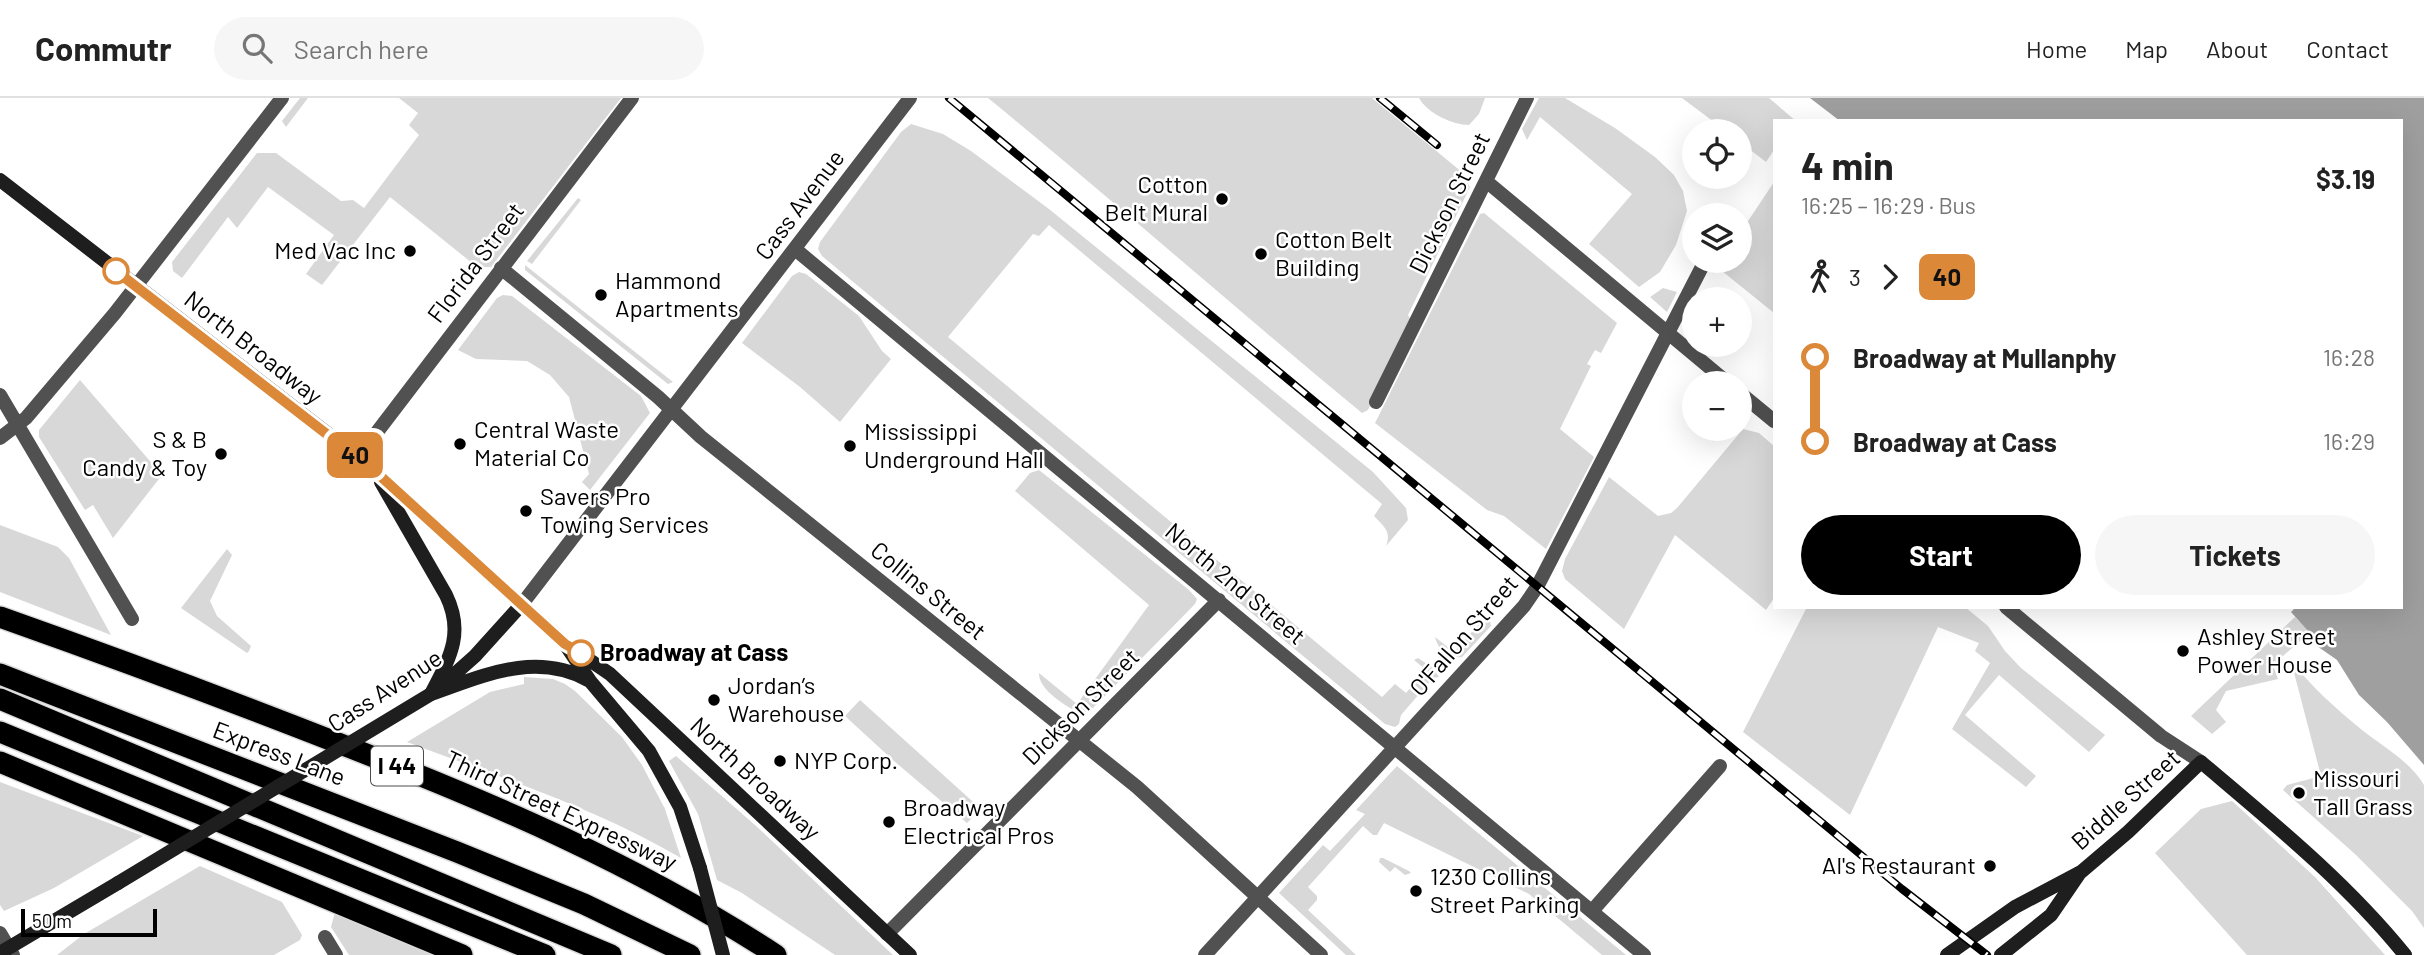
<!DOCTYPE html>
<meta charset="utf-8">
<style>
body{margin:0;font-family:Barlow,sans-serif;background:#f6f6f6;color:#222;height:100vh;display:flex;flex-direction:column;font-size:26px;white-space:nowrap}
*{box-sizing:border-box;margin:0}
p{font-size:23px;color:#767676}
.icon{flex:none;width:38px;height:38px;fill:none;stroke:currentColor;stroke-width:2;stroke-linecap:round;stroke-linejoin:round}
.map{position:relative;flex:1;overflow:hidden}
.sheet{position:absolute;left:1773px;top:21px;width:630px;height:490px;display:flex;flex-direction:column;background:#fff;border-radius:0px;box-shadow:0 7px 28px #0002}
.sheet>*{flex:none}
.badge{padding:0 14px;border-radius:10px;font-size:24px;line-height:46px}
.controls{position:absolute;left:1682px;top:21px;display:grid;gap:14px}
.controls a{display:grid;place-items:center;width:70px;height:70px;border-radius:50%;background:#fff;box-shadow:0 7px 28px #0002;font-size:35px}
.scale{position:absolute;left:21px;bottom:18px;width:136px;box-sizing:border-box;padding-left:7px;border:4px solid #000;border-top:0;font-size:19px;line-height:24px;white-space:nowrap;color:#000;-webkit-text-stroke:5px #fff;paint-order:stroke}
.map>.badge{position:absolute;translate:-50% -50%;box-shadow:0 0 0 4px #fff}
.legs{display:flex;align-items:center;gap:10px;height:77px;padding:0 28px;font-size:23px}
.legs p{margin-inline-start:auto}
.summary{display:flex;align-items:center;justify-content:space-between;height:119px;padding:0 28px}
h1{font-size:38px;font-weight:700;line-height:52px}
.primary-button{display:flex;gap:14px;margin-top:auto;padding:14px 28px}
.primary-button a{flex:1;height:80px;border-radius:42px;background:#000;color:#fff;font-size:28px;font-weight:700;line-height:80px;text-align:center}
.primary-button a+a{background:#f6f6f6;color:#222}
ul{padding:0 28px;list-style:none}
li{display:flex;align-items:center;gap:24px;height:84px;font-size:26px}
li i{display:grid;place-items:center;width:10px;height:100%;margin:0 9px;background:currentColor}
li i::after{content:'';width:18px;height:18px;margin:-9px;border:5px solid;border-radius:50%;background:#fff}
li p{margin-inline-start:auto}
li:first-child i{background:linear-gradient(#0000 50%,currentColor 0)}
li:last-child i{background:linear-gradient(currentColor 50%,#0000 0)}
header{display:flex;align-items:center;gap:42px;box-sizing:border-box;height:98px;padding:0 35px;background:#fff;border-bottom:2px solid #e0e0e0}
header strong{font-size:33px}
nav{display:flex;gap:38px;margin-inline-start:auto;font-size:24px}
.search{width:490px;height:63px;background:#f6f6f6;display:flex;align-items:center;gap:18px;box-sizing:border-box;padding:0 24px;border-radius:38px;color:#767676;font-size:26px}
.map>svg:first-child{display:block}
.green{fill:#d8d8d8}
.water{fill:#9f9f9f}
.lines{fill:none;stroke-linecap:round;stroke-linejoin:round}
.highway-casing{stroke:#dbdbdb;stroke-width:24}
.street{stroke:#515151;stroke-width:14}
.secondary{stroke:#1e1e1e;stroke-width:14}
.highway{stroke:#000;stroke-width:21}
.rail-casing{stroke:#000;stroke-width:8}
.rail{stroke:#fff;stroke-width:5;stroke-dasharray:16;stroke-linecap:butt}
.secondary-bridge{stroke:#1e1e1e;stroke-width:14}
.line-1-casing{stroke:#fff;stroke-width:16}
.line-1{stroke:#db8839;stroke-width:10}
.poi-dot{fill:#000;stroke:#fff;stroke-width:2.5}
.stop-1-dot{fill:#fff;stroke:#db8839;stroke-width:3.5}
.labels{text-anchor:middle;stroke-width:5;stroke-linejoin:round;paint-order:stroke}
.shield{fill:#fff;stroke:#4c4c4c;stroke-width:2}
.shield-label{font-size:23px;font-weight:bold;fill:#000}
.poi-label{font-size:24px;fill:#000;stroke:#fff;text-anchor:start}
.street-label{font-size:24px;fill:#000;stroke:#fff}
.stop-label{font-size:24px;font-weight:bold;fill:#000;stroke:#fff;text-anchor:start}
</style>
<header>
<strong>Commutr</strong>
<div class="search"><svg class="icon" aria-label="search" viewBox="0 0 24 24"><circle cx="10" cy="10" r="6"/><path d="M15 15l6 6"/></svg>Search here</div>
<nav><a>Home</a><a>Map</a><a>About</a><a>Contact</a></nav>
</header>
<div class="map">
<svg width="2424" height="857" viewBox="0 0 2424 857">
<rect width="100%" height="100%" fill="#fff"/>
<path class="green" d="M 300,0 L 308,0 L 286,29 L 282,23 Z
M 399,0 L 621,0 L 491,169 L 477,169 L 390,99 L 322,187 L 306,176 L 334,137 L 268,89 L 237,130 L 228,119 L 182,180 L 173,173 L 172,164 L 257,55 L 276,55 L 341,103 L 353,102 L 364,110 L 419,37 L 409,27 L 418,15 Z
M 988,0 L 1372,0 L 1463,75 L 1470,89 L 1408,217 L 1411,222 L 1368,312 L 1362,315 C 1236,211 1114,103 988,0 Z
M 1485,0 L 1479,16 L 1469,27 C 1453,27 1427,15 1419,0 Z
M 1539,0 L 1565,0 L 1615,30 L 1655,59 L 1674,77 L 1683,93 L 1687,113 L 1676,147 L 1660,174 L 1639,189 L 1589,146 L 1632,96 L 1540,19 L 1527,42 L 1522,31 Z
M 1682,0 L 1769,0 L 1796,23 L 1774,23 L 1774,52 L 1766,64 L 1740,44 L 1740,33 L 1726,33 Z
M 911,26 L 943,36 L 971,53 L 1049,111 L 1373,374 L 1406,410 L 1408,422 L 1386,448 C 1392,433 1383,428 1374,418 L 1382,406 L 1049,127 L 1039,138 L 1033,136 L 948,239 L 1382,599 L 1395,586 L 1406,595 L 1426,572 L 1414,562 L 1418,560 L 1433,570 L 1439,579 L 1433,580 L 1401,617 L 1399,626 L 1395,629 L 1385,626 L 822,158 L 818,151 L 820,144 L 901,34 Z
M 1774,84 L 1774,215 L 1717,169 L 1721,163 L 1740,163 L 1740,135 Z
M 578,100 L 581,102 L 532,166 L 527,163 Z
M 1484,115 L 1617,225 L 1601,255 L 1595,252 L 1587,266 L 1591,268 L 1560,331 L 1594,359 L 1546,451 L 1504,418 L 1487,412 L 1375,325 L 1480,116 Z
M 525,167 L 673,284 L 668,286 L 525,172 Z
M 799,174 L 806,176 L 859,218 L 882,253 L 891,261 L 840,324 L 800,289 L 742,245 L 792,178 Z
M 1663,190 L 1677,194 L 1667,214 L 1650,199 Z
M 503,197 L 512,198 L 641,298 L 650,315 L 590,392 L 582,384 L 589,376 L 569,299 L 550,277 L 527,263 L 476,261 L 458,252 L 497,200 Z
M 80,282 L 162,377 L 113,440 L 93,407 L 85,412 L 39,339 L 39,332 Z
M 1743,331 L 1759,335 L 1774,348 L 1774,500 L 1766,512 L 1675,437 L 1624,531 L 1565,481 L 1562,473 L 1565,461 L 1609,379 L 1658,418 L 1671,415 L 1677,410 Z
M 1039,372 L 1189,492 L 1197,501 L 1195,506 L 1093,610 L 1081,616 C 1067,609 1038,592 1039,575 L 1077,606 L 1149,507 L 1015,393 L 1030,375 Z
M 0,427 L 58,449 L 69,460 L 111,537 L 0,494 Z
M 227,451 L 232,457 L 210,503 L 217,518 L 251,548 L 249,553 L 247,555 L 181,510 Z
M 1807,509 L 1965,509 L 1988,528 L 2005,553 L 2021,570 L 2105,637 L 2089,654 L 1999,577 L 1965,617 L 2036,678 L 2026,689 L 1952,631 L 1990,565 L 1975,553 L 1979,545 L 1938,529 L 1850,717 L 1743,634 Z
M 1487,517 L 1490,522 L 1491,528 L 1462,559 C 1449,561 1438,552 1435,539 L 1454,554 Z
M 2295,519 L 2310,534 L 2273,567 L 2278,581 L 2226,593 L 2216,612 L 2226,624 L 2212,636 L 2191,618 Z
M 2291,563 C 2313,590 2335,610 2362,632 C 2382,648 2411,664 2424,687 L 2424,830 L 2412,813 L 2355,756 L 2283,692 L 2287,687 L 2321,678 Z
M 524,579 L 553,581 L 565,586 L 575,593 L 622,639 L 642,667 L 665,711 L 681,760 C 596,710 499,679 407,644 L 490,594 L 524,586 Z
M 860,602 L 981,711 L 967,725 L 894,663 L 845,618 Z
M 676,658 L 755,727 L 893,857 L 835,857 L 742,795 L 717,782 L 698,716 L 669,663 Z
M 1397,668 L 1626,857 L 1602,857 L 1529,796 L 1384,725 L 1377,737 L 1373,737 L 1363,728 L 1308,789 L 1317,798 L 1317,802 L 1308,812 L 1356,857 L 1346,857 L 1279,795 L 1323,747 L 1330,753 L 1365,716 L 1356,712 Z
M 0,684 L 143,738 L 54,790 L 4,813 L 0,807 Z
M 2232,703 L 2315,779 L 2385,857 L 2247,857 L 2155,755 L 2201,711 Z
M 1383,760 L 1409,773 L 1411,775 L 1405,777 L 1395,769 L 1390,774 L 1379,764 L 1380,760 Z
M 200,768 L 282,804 L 302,837 L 300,842 L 274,857 L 57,857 L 84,836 Z
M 335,814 L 437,857 L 349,857 L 331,829 Z"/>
<path class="water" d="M 1810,0 L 2424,0 L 2424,667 L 2387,624 L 2359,597 L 2337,562 L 2304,539 L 2309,534 L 2291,514 L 2296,509 L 2401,509 L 2401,23 L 1840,23 Z"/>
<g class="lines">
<g class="highway-casing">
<path id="highway" d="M 0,519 C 113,559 226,601 338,645 C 493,705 636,766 776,857
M 0,576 L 457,754 L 584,806 L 690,857
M 0,601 L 611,857
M 0,634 L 545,857
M 0,664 L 462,857"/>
</g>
<path class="street" d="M 1486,83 L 1728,285
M 795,151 L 1644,857
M 501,170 L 658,299 L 701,339 L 1137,689 L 1321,857
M 1740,295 L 1774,323
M 0,297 L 132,521
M 1376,304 L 1527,0
M 0,340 L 26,320 L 115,215 L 282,0
M 358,359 L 632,0
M 522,506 L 910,0
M 2006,509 L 2161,638 L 2201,664
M 1592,813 L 1720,668
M 0,835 L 13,857
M 887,836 L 1219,502
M 325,839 L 336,857
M 1205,857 L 1524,508 L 1537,489 L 1705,163"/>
<path class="secondary" d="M 0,82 L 358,359 L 556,537 L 565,546 L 590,583 L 649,653 L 680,709 L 700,770
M 381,384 L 446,497 C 465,536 449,561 431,596
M 569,548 L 610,576 L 910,857
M 439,590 L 475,558 L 522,506
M 431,596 C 483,578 535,553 588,582
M 0,855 L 118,785
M 1947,857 L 2015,809 L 2081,774 L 2128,734 L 2201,664 C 2273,725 2346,784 2405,857
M 2001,857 L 2051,817 L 2079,776"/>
<use href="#highway" class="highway"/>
<g class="rail-casing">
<path id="rail" d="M 949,0 L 1902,791 L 1987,857
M 1380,0 L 1437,47"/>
</g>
<use href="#rail" class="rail"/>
<path class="secondary-bridge" d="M 700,770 L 723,857
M 118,785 L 431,596"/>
</g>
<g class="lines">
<g class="line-1-casing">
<path id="line-1" d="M 116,173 L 377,375 L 565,546 L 581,555"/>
</g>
<use href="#line-1" class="line-1"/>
</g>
<g class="poi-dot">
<circle cx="1222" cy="101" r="7"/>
<circle cx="410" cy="153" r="7"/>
<circle cx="1261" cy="156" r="7"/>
<circle cx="601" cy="197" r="7"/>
<circle cx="460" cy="346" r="7"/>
<circle cx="850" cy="348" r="7"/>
<circle cx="221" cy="356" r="7"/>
<circle cx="526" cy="413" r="7"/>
<circle cx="2183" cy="553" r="7"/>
<circle cx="714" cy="602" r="7"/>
<circle cx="780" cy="663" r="7"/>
<circle cx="2299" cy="695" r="7"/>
<circle cx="889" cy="724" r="7"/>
<circle cx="1990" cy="768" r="7"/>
<circle cx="1416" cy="793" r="7"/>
</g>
<g class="stop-1-dot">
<circle cx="116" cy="173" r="12"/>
<circle cx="581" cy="555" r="12"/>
</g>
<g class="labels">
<rect class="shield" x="371" y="648.5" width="52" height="39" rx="5"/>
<g class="shield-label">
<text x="397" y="676">I 44</text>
</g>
<g class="poi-label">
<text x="1208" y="95" text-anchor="end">Cotton<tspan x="1208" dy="28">Belt Mural</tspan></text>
<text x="1275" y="150">Cotton Belt<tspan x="1275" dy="28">Building</tspan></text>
<text x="396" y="161" text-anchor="end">Med Vac Inc</text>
<text x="615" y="191">Hammond<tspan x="615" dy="28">Apartments</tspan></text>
<text x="474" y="340">Central Waste<tspan x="474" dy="28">Material Co</tspan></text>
<text x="864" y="342">Mississippi<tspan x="864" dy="28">Underground Hall</tspan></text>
<text x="207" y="350" text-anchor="end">S &amp; B<tspan x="207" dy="28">Candy &amp; Toy</tspan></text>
<text x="540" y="407">Savers Pro<tspan x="540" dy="28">Towing Services</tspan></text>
<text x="2197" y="547">Ashley Street<tspan x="2197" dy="28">Power House</tspan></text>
<text x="728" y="596">Jordan’s<tspan x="728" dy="28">Warehouse</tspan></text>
<text x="794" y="671">NYP Corp.</text>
<text x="2313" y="689">Missouri<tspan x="2313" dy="28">Tall Grass</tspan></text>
<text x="903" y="718">Broadway<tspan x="903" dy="28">Electrical Pros</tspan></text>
<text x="1976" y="776" text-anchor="end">Al's Restaurant</text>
<text x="1430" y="787">1230 Collins<tspan x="1430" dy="28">Street Parking</tspan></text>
</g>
<g class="street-label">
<text transform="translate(1450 105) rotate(-64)" y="8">Dickson Street</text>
<text transform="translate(800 107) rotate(-53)" y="8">Cass Avenue</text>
<text transform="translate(476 165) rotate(-53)" y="8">Florida Street</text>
<text transform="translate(253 250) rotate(38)" y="8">North Broadway</text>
<text transform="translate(1235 486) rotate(40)" y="8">North 2nd Street</text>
<text transform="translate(928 493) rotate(39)" y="8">Collins Street</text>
<text transform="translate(1464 538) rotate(-49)" y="8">O'Fallon Street</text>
<text transform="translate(385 593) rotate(-33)" y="8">Cass Avenue</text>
<text transform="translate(1081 609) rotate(-45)" y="8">Dickson Street</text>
<text transform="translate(279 656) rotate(21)" y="8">Express Lane</text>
<text transform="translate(755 681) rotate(43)" y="8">North Broadway</text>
<text transform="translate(2126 702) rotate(-42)" y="8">Biddle Street</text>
<text transform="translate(561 713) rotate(25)" y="8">Third Street Expressway</text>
</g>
<g class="stop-label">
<text x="600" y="563">Broadway at Cass</text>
</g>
</g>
</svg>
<div class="controls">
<a><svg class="icon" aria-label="locate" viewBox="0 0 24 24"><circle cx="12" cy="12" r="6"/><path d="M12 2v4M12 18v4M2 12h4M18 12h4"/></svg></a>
<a><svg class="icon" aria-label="layers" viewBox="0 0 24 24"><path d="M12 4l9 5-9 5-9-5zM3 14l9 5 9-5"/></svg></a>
<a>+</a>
<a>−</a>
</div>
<div class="scale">50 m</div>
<b class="badge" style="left:355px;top:357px;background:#db8839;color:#111">40</b>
<section class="sheet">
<div class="summary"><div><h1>4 min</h1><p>16:25 – 16:29 · Bus</p></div><b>$3.19</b></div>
<div class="legs"><svg class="icon" aria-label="walk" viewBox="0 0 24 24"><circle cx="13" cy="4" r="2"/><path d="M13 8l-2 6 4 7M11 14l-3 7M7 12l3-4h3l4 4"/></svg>3<svg class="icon" aria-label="forward" viewBox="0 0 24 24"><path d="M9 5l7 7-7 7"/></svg><b class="badge" style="background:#db8839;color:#111">40</b></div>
<ul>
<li><i style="color:#db8839"></i><b>Broadway at Mullanphy</b><p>16:28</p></li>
<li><i style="color:#db8839"></i><b>Broadway at Cass</b><p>16:29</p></li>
</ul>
<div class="primary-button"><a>Start</a><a>Tickets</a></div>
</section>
</div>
